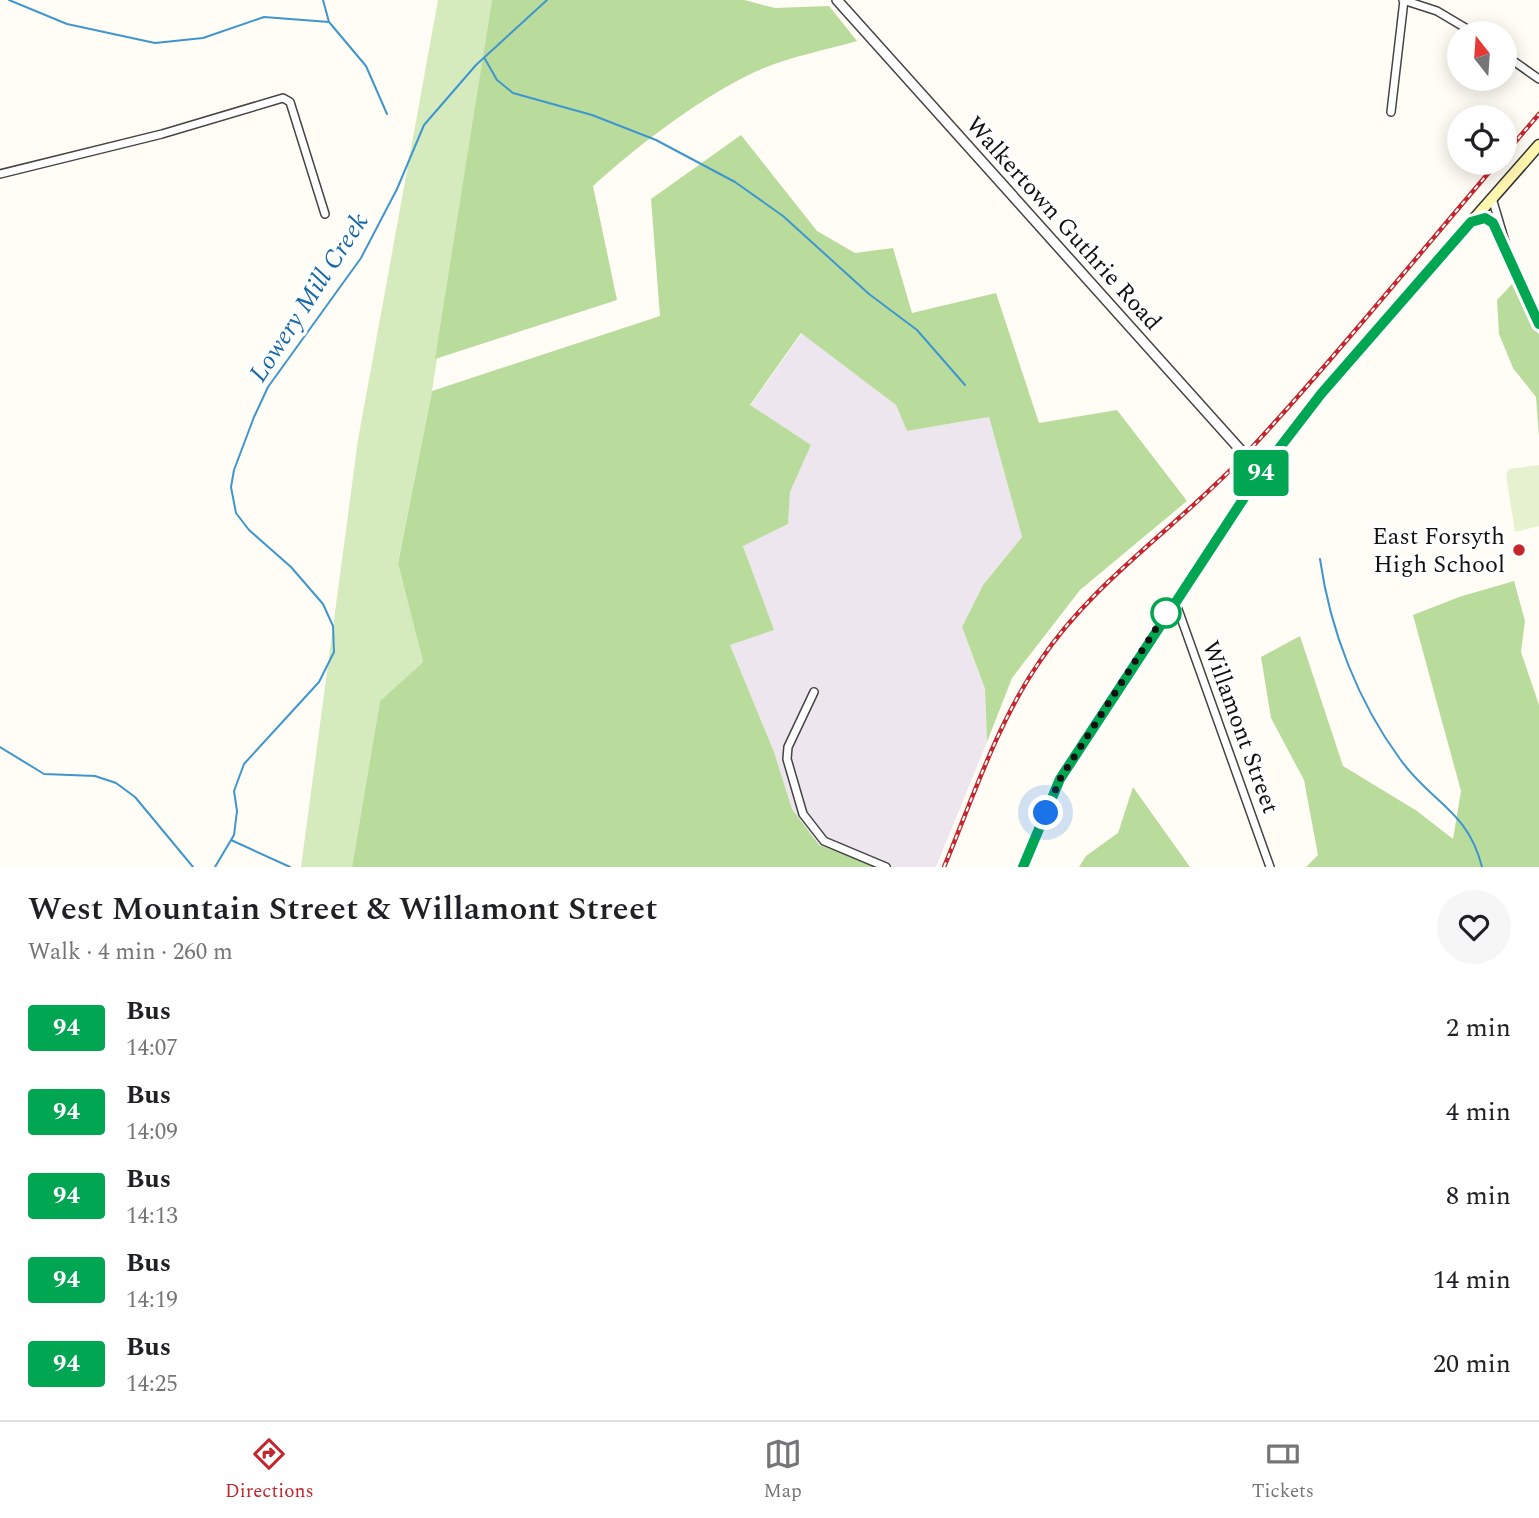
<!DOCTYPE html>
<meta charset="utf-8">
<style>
body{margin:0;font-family:Spectral,serif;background:#f6f6f6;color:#202124;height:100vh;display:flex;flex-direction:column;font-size:26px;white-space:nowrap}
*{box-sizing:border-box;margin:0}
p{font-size:23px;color:#757577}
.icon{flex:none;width:38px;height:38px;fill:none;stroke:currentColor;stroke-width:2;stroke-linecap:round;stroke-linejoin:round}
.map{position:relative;height:867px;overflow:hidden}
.drawer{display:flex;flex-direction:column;background:#fff;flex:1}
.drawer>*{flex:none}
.badge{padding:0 14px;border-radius:5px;font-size:24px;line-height:46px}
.needle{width:46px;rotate:343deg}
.buttons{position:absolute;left:1447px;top:21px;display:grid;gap:14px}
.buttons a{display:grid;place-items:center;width:70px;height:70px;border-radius:50%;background:#fff;box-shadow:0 4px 18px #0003;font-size:35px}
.you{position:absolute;width:35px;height:35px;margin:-18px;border:5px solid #fff;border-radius:50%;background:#1a73e8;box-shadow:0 0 0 10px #1a73e833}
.map>.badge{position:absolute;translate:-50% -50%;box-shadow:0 0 0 4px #fff}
.round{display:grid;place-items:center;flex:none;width:74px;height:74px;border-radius:37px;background:#f6f6f6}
.overview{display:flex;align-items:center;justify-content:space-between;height:119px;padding:0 28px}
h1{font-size:33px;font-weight:600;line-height:52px}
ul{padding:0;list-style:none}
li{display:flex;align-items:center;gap:21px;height:84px;padding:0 28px}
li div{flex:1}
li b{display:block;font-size:26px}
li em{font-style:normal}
li .badge{min-width:77px;font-weight:700;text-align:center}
.tab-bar{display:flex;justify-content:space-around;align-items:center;height:98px;border-top:2px solid #e0e0e0;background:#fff;font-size:19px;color:#757577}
.tab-bar a{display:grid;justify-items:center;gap:4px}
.tab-bar .current{color:#c4262e}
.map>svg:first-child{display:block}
.industrial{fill:#eee6ef}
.green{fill:#d5ebbd}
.forest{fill:#b9dc9c}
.pitch{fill:#e6f2cf}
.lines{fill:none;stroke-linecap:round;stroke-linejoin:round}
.stream{stroke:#3f96cf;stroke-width:2}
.minor-casing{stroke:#444;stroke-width:10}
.tertiary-casing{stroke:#444;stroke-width:12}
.secondary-casing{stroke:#333;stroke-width:13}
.minor{stroke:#fff;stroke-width:7}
.tertiary{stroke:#fff;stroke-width:9}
.secondary{stroke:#fff6b0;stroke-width:10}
.rail-casing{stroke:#c4262e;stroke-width:4.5}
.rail{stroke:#fff;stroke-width:2;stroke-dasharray:5;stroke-linecap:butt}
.line-casing{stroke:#fff;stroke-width:16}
.line{stroke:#00a651;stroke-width:10}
.walk{stroke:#111;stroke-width:7;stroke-dasharray:0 12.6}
.poi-dot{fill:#c4262e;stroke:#fff;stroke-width:2.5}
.stop-dot{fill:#fff;stroke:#00a651;stroke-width:3.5}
.labels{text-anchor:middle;stroke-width:7;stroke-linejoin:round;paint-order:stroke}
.street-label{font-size:24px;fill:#111;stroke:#fff}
.poi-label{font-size:24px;fill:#111;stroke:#fff;text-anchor:end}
.water-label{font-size:26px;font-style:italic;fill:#1768a6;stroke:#fff}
</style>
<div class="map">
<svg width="1539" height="867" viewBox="0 0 1539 867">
<rect width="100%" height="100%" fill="#fffdf5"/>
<path class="industrial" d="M 802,333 L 896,405 L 907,431 L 989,417 L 1022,537 L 983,585 L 962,627 L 985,690 L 987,742 L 936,867 L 871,867 L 819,845 L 792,809 L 774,752 L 730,645 L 773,630 L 743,545 L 788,524 L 790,492 L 811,445 L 750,406 Z"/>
<path class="green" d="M 438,0 L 492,0 L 432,391 L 398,562 L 423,662 L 380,701 L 352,867 L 301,867 L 358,440 Z"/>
<path class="forest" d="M 492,0 L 744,0 L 775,8 L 829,6 L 857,41 C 826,50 793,56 764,68 C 707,92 638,145 593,186 L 617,300 L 435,359 Z
M 741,135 L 817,231 L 855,253 L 893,248 L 912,313 L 996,293 L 1039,423 L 1117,410 L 1187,501 L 1080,590 L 1012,678 L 987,742 L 985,689 L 962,627 L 983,585 L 1022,537 L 989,417 L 907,431 L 896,405 L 801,333 L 750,405 L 811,445 L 790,492 L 788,524 L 743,546 L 774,630 L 730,645 L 774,752 L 792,809 L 819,845 L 881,867 L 352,867 L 380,701 L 423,662 L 398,563 L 432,391 L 660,316 L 651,199 Z
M 1512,284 L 1532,326 L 1539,334 L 1539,437 L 1536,397 L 1513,368 L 1499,334 L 1497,300 Z
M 1514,581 L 1525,621 L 1521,652 L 1539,705 L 1539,867 L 1306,867 L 1318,855 L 1304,780 L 1271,718 L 1261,657 L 1300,636 L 1343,766 L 1417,811 L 1453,839 L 1461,791 L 1413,615 L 1459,597 Z
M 1133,787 L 1190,867 L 1079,867 L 1086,856 L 1118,833 Z"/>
<path class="pitch" d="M 1539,465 L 1539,526 L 1515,532 L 1506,474 L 1509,469 Z"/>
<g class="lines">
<path class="stream" d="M 9,0 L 67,24 L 155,43 L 203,38 L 264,17 L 329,22
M 323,0 L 329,22 L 366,66 L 387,114
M 485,59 L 497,80 L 513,93 L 592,115 L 656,140 L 735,182 L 783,216 L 869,294 L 917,330 L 965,385
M 1320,559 C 1330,630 1358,702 1400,759 C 1430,802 1468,810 1482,867
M 0,747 L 44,774 L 95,776 L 116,783 L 135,797 L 193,867
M 231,840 L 290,867
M 215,867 L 234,835 L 237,811 L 234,791 L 244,764 L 319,682 L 334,652 L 333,626 L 323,604 L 291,567 L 249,530 L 236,513 L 231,487 L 234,470 L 254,417 L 268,387 L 361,258 L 397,189 L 424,125 L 476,65 L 547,0"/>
<g class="minor-casing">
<path id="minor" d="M 1403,0 L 1437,11 L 1474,33
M 1505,55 L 1539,79
M 1391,112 L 1404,0
M 0,174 L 162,134 L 283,98 L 290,102 L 325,214
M 1492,198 L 1514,272 L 1539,324
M 1475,221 L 1488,219 L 1498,232
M 1245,455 L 1261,472
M 1175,601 L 1270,867
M 814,692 L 788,747 L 787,759 L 803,814 L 824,841 L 886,867"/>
</g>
<g class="tertiary-casing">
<path id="tertiary" d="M 837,0 L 1245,455"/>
</g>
<g class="secondary-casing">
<path id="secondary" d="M 1023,867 L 1060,779 L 1261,472 L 1321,393 L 1539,145"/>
</g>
<use href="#minor" class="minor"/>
<use href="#tertiary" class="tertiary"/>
<use href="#secondary" class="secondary"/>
<g class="rail-casing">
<path id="rail" d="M 1505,154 L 1539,114
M 944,867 C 973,798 997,723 1040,661 C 1095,579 1178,527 1245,455 C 1332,361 1414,260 1497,163"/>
</g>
<use href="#rail" class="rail"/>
</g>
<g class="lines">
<g class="line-casing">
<path id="line" d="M 1023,867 L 1060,779 L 1261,472 L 1321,394 L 1471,222 L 1485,218 L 1493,223 L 1539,324"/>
</g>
<use href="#line" class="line"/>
<path class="walk" d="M 1046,813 L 1060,779 L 1166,613"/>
</g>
<circle class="poi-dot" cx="1519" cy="550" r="7"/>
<circle class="stop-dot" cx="1166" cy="613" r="14"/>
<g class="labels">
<g class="street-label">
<text transform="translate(1064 223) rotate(48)" y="8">Walkertown Guthrie Road</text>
<text transform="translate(1241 727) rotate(70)" y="8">Willamont Street</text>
</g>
<g class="poi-label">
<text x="1505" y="544">East Forsyth<tspan x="1505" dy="28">High School</tspan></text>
</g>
<g class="water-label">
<text transform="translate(308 297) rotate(-57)" y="9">Lowery Mill Creek</text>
</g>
</g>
</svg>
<div class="buttons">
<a><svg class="needle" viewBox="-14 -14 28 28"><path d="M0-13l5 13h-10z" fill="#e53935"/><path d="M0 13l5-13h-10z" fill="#757577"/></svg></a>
<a><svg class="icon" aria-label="locate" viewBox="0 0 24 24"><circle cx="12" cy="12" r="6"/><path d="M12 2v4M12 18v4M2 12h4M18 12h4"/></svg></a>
</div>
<div class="you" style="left:1046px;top:813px"></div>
<b class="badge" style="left:1261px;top:473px;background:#00a651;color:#fff">94</b>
</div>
<section class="drawer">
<div class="overview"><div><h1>West Mountain Street &amp; Willamont Street</h1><p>Walk · 4 min · 260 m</p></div><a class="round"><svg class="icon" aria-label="heart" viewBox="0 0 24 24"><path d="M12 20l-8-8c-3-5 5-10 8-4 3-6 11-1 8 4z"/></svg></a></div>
<ul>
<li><span class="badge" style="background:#00a651;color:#fff">94</span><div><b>Bus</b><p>14:07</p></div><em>2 min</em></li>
<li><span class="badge" style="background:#00a651;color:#fff">94</span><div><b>Bus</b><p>14:09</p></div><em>4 min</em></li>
<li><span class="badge" style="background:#00a651;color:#fff">94</span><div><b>Bus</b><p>14:13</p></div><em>8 min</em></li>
<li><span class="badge" style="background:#00a651;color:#fff">94</span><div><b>Bus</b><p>14:19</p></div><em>14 min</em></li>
<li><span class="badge" style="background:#00a651;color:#fff">94</span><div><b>Bus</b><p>14:25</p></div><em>20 min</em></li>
</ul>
</section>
<nav class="tab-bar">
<a class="current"><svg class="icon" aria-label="directions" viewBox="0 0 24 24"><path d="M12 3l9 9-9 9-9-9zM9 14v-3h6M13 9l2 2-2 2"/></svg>Directions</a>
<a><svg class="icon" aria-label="map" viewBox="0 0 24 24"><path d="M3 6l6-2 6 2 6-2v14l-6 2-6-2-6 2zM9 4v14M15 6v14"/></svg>Map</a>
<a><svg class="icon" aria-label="tickets" viewBox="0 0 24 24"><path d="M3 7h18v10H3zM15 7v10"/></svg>Tickets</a>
</nav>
